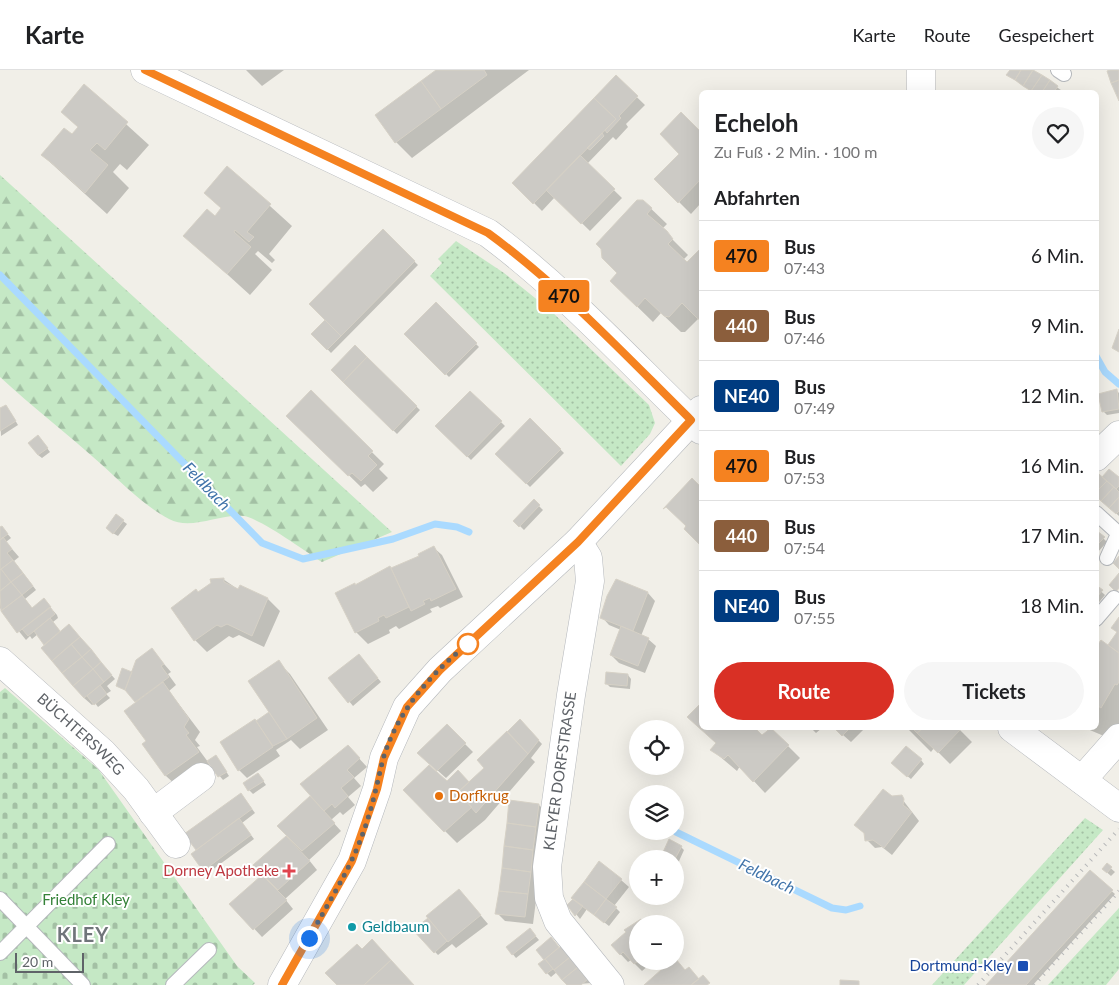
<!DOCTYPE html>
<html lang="de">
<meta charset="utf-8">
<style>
body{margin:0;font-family:Lato,sans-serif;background:#f6f6f6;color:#202124;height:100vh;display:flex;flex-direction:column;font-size:19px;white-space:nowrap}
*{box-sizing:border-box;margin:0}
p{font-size:16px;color:#757577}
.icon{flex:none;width:28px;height:28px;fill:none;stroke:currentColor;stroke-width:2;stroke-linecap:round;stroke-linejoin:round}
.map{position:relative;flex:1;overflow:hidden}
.drawer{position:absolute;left:699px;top:20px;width:400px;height:640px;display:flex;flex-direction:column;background:#fff;border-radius:8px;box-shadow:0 5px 20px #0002}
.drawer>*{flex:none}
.badge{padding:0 10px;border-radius:4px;font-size:18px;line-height:32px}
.tools{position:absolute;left:629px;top:650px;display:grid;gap:10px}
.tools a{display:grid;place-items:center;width:55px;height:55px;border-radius:50%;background:#fff;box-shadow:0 5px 20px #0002;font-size:25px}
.scale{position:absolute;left:15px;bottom:12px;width:69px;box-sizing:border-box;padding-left:5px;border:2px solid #5f6368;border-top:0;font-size:14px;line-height:18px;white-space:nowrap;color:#5f6368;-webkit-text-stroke:4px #fff;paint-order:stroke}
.you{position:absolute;width:25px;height:25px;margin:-12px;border:4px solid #fff;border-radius:50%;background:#1a73e8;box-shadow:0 0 0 8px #1a73e833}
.map>.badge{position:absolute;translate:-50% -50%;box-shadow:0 0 0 2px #fff}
h2{padding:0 15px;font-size:19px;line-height:45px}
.round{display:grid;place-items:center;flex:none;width:52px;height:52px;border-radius:26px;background:#f6f6f6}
.headline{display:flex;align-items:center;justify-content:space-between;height:85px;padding:0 15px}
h1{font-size:24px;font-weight:700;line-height:38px}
.primary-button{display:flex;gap:10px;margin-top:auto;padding:10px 15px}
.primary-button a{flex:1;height:58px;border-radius:30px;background:#d93025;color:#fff;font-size:20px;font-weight:700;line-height:58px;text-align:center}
.primary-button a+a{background:#f6f6f6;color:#202124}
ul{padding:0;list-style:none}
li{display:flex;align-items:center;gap:15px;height:70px;padding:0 15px;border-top:1px solid #e0e0e0}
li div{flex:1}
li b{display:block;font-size:19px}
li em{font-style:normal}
li .badge{min-width:55px;font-weight:700;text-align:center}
header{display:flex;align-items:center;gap:30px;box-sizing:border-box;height:70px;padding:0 25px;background:#fff;border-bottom:1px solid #e0e0e0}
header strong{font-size:24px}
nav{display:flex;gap:28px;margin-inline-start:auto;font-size:18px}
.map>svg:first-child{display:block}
.green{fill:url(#green-dots)}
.forest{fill:url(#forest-firs)}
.cemetery{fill:url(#cemetery-stones)}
.shadow{fill:#0003}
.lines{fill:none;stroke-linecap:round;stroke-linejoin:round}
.stream{stroke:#aadaff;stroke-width:7}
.building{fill:#cccac5;stroke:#d6d1c6}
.lane-casing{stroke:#b5b8bc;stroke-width:16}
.street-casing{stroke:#b5b8bc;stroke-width:29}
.lane{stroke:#fff;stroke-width:14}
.street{stroke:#fff;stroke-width:28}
.rail{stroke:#b6b7b8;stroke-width:4;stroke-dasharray:1 6;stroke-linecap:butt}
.line-casing{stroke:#fff;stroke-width:11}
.line{stroke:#f58220;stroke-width:8}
.walk{stroke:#5f6368;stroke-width:5;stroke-dasharray:0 9}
.stop-dot{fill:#fff;stroke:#f58220;stroke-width:2.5}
.food-dot{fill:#e8710a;stroke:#fff;stroke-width:2}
.health-dot{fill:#e0444e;stroke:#fff;stroke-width:2}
.culture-dot{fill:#0f9aa8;stroke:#fff;stroke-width:2}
.transit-dot{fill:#1a4fb4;stroke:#fff;stroke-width:2}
.labels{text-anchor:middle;stroke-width:4;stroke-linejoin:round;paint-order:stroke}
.street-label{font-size:15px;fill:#5f6368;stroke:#fff}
.food-label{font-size:15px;fill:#c56008;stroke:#fff;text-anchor:start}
.health-label{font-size:15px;fill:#be3a42;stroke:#fff;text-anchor:end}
.park-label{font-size:15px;fill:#348238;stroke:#fff}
.culture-label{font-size:15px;fill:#0d838f;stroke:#fff;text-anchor:start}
.transit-label{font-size:15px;fill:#164399;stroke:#fff;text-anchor:end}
.water-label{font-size:16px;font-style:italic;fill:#4174aa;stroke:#fff}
.district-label{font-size:20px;font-weight:bold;letter-spacing:1px;fill:#70757a;stroke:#fff}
</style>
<header>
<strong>Karte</strong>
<nav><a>Karte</a><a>Route</a><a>Gespeichert</a></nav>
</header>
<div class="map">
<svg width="1119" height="915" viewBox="0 0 1119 915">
<defs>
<pattern id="green-dots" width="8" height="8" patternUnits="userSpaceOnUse" patternTransform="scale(1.25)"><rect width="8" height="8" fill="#c5e8c5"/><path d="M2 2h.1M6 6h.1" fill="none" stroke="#a3c0a4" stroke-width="1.8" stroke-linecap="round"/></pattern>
<pattern id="forest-firs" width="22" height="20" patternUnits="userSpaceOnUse" patternTransform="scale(1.25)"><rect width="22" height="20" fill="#c5e8c5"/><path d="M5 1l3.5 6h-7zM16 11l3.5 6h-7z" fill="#a3c0a4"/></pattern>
<pattern id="cemetery-stones" width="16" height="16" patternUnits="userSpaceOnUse" patternTransform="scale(1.25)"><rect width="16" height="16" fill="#c5e8c5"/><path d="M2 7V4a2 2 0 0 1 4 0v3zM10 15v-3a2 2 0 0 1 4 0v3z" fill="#a3c0a4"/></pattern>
</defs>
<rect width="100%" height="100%" fill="#f1efe8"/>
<path class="green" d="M 456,171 L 504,203 L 550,240 L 649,335 L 655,353 L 650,364 L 621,396 L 430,206 L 442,193 L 438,189 Z
M 1085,748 L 1103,760 L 964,915 L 932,915 Z
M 1119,838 L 1119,899 L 1106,915 L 1048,915 Z"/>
<path class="forest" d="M 0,105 L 392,462 L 322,492 C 305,481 261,449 244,446 C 219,443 192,461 169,449 C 143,435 122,413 101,394 C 68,364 32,337 0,307 Z"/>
<path class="cemetery" d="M 5,618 L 98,699 L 237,896 L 255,913 L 253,915 L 0,915 L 0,622 Z"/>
<path class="shadow" d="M 246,0 L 284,0 L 262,16 Z
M 438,0 L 529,0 L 412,88 L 396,72 L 377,46 Z
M 1011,0 L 1031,0 L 1061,20 L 1060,22 L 1033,22 L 1008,5 Z
M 616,7 L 645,35 L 626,54 L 628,57 L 616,70 L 613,67 L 587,94 L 622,128 L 590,161 L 555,127 L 542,141 L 514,113 Z
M 84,16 L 149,75 L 127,100 L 120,94 L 113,102 L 129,118 L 107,144 L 42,85 L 72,66 L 79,58 L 63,42 Z
M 681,44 L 701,64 L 701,133 L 691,144 L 656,109 L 681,84 Z
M 227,97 L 292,156 L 269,184 L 275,190 L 272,193 L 258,181 L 255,184 L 272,200 L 250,225 L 185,166 L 215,148 L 222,139 L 205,123 Z
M 643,131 L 667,154 L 662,159 L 688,185 L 683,190 L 687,194 L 701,179 L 701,251 L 699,248 L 685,262 L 681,262 L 661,243 L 653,252 L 611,211 L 619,203 Z
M 383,161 L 418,195 L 331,283 L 313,264 L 327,250 Z
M 436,234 L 479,277 L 449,307 L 406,264 Z
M 355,277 L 420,340 L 397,364 L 333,300 Z
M 1117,321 L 1119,323 L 1119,343 L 1107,345 L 1103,341 Z
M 311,322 L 384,394 L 379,399 L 388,408 L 373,422 L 365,414 L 361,417 L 288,346 Z
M 470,322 L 505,356 L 471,390 L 437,356 Z
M 0,340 L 9,340 L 18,355 L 1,366 Z
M 530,350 L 564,383 L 530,417 L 497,384 Z
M 41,370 L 50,382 L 42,388 L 38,385 Z
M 1102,408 L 1119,409 L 1119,446 L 1096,425 Z
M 692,410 L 701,418 L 701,475 L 685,459 Z
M 534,431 L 543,440 L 524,460 L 515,451 Z
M 123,451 L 127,454 L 118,466 L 111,462 Z
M 0,459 L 5,461 L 11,468 L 6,472 L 19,487 L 14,491 L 36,520 L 25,529 L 33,539 L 44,530 L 57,545 L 58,548 L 53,552 L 61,563 L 69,556 L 115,609 L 107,616 L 111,621 L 106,624 L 110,628 L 98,637 L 95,633 L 92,635 L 84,628 L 38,564 L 32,569 L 30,566 L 26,570 L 0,538 Z
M 1096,461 L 1107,472 L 1096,484 Z
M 434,478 L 442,485 L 463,527 L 440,538 L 438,536 L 430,539 L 432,542 L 399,559 L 396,556 L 389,560 L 390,563 L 368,574 L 356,562 L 356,516 L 390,497 L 392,499 L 421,487 Z
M 223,509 L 239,520 L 240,517 L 268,529 L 280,541 L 264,577 L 239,565 L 233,568 L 229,566 L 207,582 L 195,570 L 198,524 Z
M 616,511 L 648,523 L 655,531 L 641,566 L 648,569 L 656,576 L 645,603 L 619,593 L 611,585 L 621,560 L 609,555 L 602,547 Z
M 1096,517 L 1105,525 L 1096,536 Z
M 1119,549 L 1119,658 L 1111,669 L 1085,658 L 1096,658 L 1096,579 L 1108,577 L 1118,563 L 1113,558 Z
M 152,580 L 171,602 L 168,604 L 176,615 L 169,621 L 200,662 L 195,670 L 200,676 L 197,677 L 208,692 L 219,690 L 229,706 L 223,710 L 210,694 L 178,717 L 166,706 L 144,675 L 148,672 L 137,633 L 129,622 L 117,616 Z
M 362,589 L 381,612 L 353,636 L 330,608 Z
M 278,592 L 290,604 L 328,660 L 300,679 L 291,670 L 276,680 L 280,686 L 247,708 L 239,700 L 256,652 L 271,642 Z
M 628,605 L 631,609 L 630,619 L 610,617 L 606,613 Z
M 701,634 L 701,658 L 753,658 L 762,666 L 770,658 L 800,688 L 765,723 L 740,696 L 737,701 L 712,680 L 717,674 L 689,647 Z
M 520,651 L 542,674 L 531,688 L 535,692 L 485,750 L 457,773 L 404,720 L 447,713 L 469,714 L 486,698 Z
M 447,656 L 473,682 L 446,708 L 426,690 Z
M 811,658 L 822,658 L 816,663 Z
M 835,658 L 865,658 L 851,672 Z
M 907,658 L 958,658 L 972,672 L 950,694 L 934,678 L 931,682 Z
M 356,685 L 367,697 L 354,708 L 361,716 L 348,727 L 355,735 L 343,745 L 340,742 L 331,750 L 341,761 L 309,790 L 317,800 L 285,829 L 293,839 L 262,867 L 231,834 L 264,805 L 255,795 L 287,766 L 279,756 Z
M 921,690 L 924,694 L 911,709 L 896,697 Z
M 258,704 L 266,715 L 253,724 L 249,720 Z
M 899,725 L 919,751 L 892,785 L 882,777 L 875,778 L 867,770 L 866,765 L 856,755 L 892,727 Z
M 244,728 L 255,743 L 242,753 L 254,769 L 208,803 L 204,800 L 198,781 L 186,765 Z
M 539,735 L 547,743 L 533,854 L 505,851 L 497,843 Z
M 681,777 L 684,780 L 675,800 L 675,789 Z
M 1107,795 L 1115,802 L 1111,806 L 1103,799 Z
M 1090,802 L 1115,824 L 1033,915 L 987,915 Z
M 621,810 L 629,817 L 614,836 L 620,842 L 609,856 L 587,839 L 580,849 L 569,835 Z
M 466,828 L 488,854 L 456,878 L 452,874 L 438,885 L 414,860 Z
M 641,851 L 638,854 L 638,891 L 654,891 L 642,901 L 631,890 L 628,892 L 612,875 Z
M 533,863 L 539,870 L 516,888 L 507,877 Z
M 551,869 L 591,913 L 568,915 L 557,902 L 551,907 L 547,903 L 540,894 L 546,890 L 538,881 Z
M 675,871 L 680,876 L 675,880 Z"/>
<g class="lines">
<path class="stream" d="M 0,205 L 262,473 L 303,489 L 393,469 L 435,454 L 457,457 L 469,462
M 1096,286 L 1105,302 L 1119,314
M 676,762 L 832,838 L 846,840 L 860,836"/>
</g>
<path class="building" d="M 436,0 L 484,0 L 487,5 L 441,39 L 421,11 Z
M 1010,0 L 1021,0 L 1015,10 L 1006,5 Z
M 1021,0 L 1033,0 L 1023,16 L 1015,10 Z
M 1033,0 L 1042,5 L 1031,21 L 1023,16 Z
M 1110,0 L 1119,0 L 1119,10 L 1111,13 L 1107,1 Z
M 616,5 L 638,26 L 619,46 L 621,48 L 607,63 L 605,60 L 616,49 L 594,28 Z
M 1042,5 L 1050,10 L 1042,22 L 1034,22 L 1031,21 Z
M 1050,10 L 1058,16 L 1054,22 L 1042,22 Z
M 1119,10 L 1119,31 L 1111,13 Z
M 421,11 L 441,39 L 395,73 L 375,45 Z
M 84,14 L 128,52 L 105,80 L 97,73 L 90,80 L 108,95 L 85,123 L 53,94 L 41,85 L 64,58 L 72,64 L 78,57 L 61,42 Z
M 594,28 L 616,49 L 533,134 L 512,113 Z
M 681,42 L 701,62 L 701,109 L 678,133 L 654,109 L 679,84 L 660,64 Z
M 602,63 L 604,66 L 590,80 L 587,78 Z
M 580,85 L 615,119 L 581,154 L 546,120 Z
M 227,96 L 271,134 L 247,162 L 254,167 L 249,172 L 235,160 L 234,162 L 251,177 L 227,204 L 183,166 L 207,139 L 215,146 L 221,138 L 204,123 Z
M 637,130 L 643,130 L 652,138 L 647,144 L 667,161 L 673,169 L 668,174 L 687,192 L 701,178 L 701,249 L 698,249 L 682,233 L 669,247 L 664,246 L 645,228 L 637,237 L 610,211 L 617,203 L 602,188 L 601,179 L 596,174 Z
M 383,159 L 415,191 L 341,266 L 309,234 Z
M 436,232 L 477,273 L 445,305 L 404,264 Z
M 325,250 L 341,266 L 327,280 L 311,264 Z
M 1119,259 L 1119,282 L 1112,278 Z
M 355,275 L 367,287 L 343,312 L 331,300 Z
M 367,287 L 417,336 L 393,361 L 343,312 Z
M 1117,319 L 1119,339 L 1102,342 L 1098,324 Z
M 311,320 L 373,381 L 368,386 L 377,395 L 361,411 L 352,403 L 348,406 L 286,346 Z
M 470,321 L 502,351 L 467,387 L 435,356 Z
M 6,335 L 16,351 L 0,361 L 0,338 Z
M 530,348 L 561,379 L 526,414 L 495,384 Z
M 38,365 L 48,378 L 38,385 L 28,373 Z
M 1109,399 L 1119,407 L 1119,416 L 1116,419 L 1102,407 Z
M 1099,404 L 1107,411 L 1096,422 L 1096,407 Z
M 692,408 L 701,417 L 701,476 L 684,459 L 686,456 L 666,437 L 663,439 Z
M 1107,411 L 1114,417 L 1101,431 L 1096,427 L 1096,422 Z
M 1114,417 L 1119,422 L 1119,427 L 1109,438 L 1101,431 Z
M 1119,427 L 1119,441 L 1116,444 L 1109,438 Z
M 534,429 L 540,435 L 519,457 L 513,451 Z
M 116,444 L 124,450 L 113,464 L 106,458 Z
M 2,456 L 8,464 L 0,470 L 0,457 Z
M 1097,461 L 1105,467 L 1096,476 L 1096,462 Z
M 3,467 L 12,479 L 7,483 L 13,490 L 0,500 L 0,470 Z
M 434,476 L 456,519 L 431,531 L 430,528 L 423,531 L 425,534 L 411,541 L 391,498 L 419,486 L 418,484 Z
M 1119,486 L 1119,499 L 1113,493 Z
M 13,490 L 23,503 L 11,512 L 1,499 Z
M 390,496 L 409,537 L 386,548 L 384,545 L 378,548 L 379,551 L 355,563 L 335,523 L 355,513 L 355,515 Z
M 1,499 L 11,512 L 0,521 L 0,500 Z
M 23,503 L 33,516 L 22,525 L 11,512 Z
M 1119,503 L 1119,518 L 1116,522 L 1109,515 Z
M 224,508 L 224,512 L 238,519 L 240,515 L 268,528 L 252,566 L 227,554 L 221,557 L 217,555 L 194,571 L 171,538 L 196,519 L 198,522 L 211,513 L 210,509 Z
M 616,509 L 648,522 L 633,561 L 600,548 L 607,526 Z
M 11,512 L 22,525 L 1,541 L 0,521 Z
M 1096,515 L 1103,520 L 1096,528 Z
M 22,525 L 32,538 L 44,528 L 51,537 L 17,563 L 1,541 Z
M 50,537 L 55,544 L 28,566 L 22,559 Z
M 1119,547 L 1119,583 L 1108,575 L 1117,562 L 1111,558 Z
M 50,548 L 60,561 L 44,575 L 34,561 Z
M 69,554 L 80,567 L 52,591 L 41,578 Z
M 621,556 L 649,568 L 638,596 L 610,585 Z
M 80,567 L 91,579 L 82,587 L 71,574 Z
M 1101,570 L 1119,583 L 1119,612 L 1117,615 L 1115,614 L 1101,638 L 1098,636 L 1096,638 L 1096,577 Z
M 71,574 L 82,587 L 62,603 L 52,591 Z
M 152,578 L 164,594 L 161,596 L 169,607 L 135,632 L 125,620 L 136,590 Z
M 91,579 L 101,592 L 93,599 L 82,587 Z
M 359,584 L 378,608 L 348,633 L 328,608 Z
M 82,587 L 93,599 L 73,616 L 62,603 Z
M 279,590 L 317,648 L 287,669 L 248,611 Z
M 101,592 L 112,605 L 104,612 L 93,599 Z
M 122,598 L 132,602 L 125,620 L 116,616 Z
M 93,599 L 104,612 L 84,628 L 73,616 Z
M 606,602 L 628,604 L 627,616 L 605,614 Z
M 163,612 L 189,649 L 184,657 L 189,663 L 186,665 L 199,682 L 165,706 L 142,674 L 146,671 L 124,641 Z
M 100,615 L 107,624 L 94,635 L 87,626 Z
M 701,633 L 701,658 L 755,658 L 762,665 L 771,658 L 789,675 L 753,712 L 728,685 L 724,689 L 710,680 L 716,673 L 687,647 Z
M 269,642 L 287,669 L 273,676 L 256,651 Z
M 255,649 L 273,677 L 238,701 L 220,672 Z
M 520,649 L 539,670 L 528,684 L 507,662 Z
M 447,654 L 466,673 L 437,701 L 417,683 Z
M 834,658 L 850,658 L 842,666 Z
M 912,658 L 923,658 L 917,663 Z
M 923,658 L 960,658 L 961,659 L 938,683 L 917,663 Z
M 507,661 L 528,684 L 476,743 L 458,722 L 484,698 L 477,690 Z
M 348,675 L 360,688 L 347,700 L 354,707 L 341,718 L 348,726 L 335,738 L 332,734 L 324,741 L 300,714 Z
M 906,676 L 922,689 L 907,707 L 891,693 Z
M 216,685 L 227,702 L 218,707 L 207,691 Z
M 429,695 L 447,711 L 458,700 L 469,712 L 458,722 L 472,737 L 444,762 L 403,720 Z
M 258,703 L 264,711 L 248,721 L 243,713 Z
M 883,719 L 892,726 L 902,725 L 904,729 L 903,735 L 912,742 L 884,778 L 873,770 L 865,771 L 864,763 L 854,755 Z
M 241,723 L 252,739 L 196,780 L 184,764 Z
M 310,726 L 335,753 L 302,781 L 277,756 Z
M 509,730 L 539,734 L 536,757 L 507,753 Z
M 239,748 L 251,765 L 203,801 L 191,784 Z
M 507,753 L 536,757 L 533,780 L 504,776 Z
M 286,766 L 310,791 L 278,820 L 253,795 Z
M 669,769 L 682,776 L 675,789 L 660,789 Z
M 504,776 L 533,780 L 531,802 L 502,798 Z
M 599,791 L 622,809 L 606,829 L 584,812 Z
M 1107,793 L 1112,797 L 1107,803 L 1102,799 Z
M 502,798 L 531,802 L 528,824 L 499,821 Z
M 1090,800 L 1113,820 L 1026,915 L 986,915 Z
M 262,805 L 287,830 L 253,860 L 229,834 Z
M 638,806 L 638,818 L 633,815 Z
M 584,812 L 606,829 L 594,845 L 571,828 Z
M 459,819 L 481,845 L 448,872 L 426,846 Z
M 499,821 L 528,824 L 525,847 L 495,844 Z
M 573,829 L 583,836 L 575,846 L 567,835 Z
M 606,829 L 617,837 L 604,853 L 594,845 Z
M 428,848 L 447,871 L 434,883 L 413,860 Z
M 641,849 L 645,854 L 638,854 L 638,891 L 634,894 L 623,882 L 620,885 L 611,875 L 626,862 L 624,860 Z
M 530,858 L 536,866 L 512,885 L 506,877 Z
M 551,867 L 559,877 L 544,890 L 536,880 Z
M 372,869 L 391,890 L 364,915 L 337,915 L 325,903 L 357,874 L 362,879 Z
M 561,876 L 570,887 L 554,900 L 545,889 Z
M 570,887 L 578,897 L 562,910 L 554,900 Z
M 675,888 L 685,900 L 689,897 L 699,909 L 691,915 L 644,915 L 671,891 L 675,891 Z
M 545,889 L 553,899 L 546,904 L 538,894 Z
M 391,890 L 414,915 L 364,915 Z
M 578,897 L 588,909 L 581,915 L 567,915 L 562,910 Z
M 703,905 L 710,913 L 707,915 L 691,915 Z
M 840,910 L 859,911 L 859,915 L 840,915 Z"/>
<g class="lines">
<g class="lane-casing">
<path id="lane" d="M 1058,0 L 1064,4
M 1096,443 L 1118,463
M 1107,488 L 1119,462
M 1096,549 L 1114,528
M 0,829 L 83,915
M 0,883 L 108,774
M 173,915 L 209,880"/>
</g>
<g class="street-casing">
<g id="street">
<path d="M 145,0 L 488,163 C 566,221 631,293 701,360"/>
<path d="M 921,22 L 921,0"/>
<path d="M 1096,387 L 1119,365"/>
<path d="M 578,472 L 588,488 L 590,511 L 571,625 L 547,797 L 549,828 L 558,851 L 610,915"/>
<path id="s1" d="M 0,591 L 103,683 L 136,719 L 176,774"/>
<path d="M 1012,658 L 1119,738"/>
<path d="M 1082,710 L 1119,668"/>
<path d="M 153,743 L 201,707"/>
<path d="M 282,915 L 352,791 L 377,719 L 384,688 L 407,637 L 440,600 L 578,472 L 701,340"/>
</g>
</g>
<use href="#lane" class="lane"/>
<use href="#street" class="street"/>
<path class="rail" d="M 978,915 L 1119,759
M 1034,915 L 1119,821"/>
</g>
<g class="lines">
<g class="line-casing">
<path id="line" d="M 145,0 L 488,163 C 562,217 626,286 691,350 L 578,472 L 440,600 L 407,637 L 384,688 L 377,719 L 352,791 L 282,915"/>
</g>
<use href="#line" class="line"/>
<path class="walk" d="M 309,868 C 328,833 350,800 363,763 C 372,739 377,714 383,689 C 397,642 430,604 468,574"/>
</g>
<circle class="stop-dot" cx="468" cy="574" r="10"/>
<circle class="food-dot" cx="439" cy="726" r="5"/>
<path class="health-dot" d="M286.5 793.5h5v5h5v5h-5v5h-5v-5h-5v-5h5z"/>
<circle class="culture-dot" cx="352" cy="857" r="5"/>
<rect class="transit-dot" x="1017" y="890" width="12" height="12" rx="2.5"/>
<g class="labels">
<g class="street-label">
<text dy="5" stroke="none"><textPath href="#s1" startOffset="109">BÜCHTERSWEG</textPath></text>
<text transform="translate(560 701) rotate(-82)" y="5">KLEYER DORFSTRASSE</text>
</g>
<g class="food-label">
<text x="449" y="731">Dorfkrug</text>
</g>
<g class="health-label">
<text x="279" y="806">Dorney Apotheke</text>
</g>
<g class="park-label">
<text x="86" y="835">Friedhof Kley</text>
</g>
<g class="culture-label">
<text x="362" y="862">Geldbaum</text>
</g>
<g class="transit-label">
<text x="1012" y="901">Dortmund-Kley</text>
</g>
<g class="water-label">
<text transform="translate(207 416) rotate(46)" y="6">Feldbach</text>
<text transform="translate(767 806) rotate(26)" y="6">Feldbach</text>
</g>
<g class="district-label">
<text x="83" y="872">KLEY</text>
</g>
</g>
</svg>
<div class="tools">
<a><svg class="icon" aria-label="locate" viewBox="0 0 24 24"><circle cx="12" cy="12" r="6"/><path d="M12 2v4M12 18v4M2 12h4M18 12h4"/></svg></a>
<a><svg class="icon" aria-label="layers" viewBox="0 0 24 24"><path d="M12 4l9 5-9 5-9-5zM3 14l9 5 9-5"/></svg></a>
<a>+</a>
<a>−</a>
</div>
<div class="scale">20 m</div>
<div class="you" style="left:309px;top:868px"></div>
<b class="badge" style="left:564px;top:226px;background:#f58220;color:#111">470</b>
<section class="drawer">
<div class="headline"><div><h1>Echeloh</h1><p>Zu Fuß · 2 Min. · 100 m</p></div><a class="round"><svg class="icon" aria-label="heart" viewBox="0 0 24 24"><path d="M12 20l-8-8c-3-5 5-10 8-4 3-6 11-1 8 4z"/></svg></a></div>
<h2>Abfahrten</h2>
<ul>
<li><span class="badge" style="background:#f58220;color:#111">470</span><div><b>Bus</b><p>07:43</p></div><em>6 Min.</em></li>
<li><span class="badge" style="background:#8b5e3c;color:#fff">440</span><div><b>Bus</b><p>07:46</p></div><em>9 Min.</em></li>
<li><span class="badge" style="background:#003b80;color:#fff">NE40</span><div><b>Bus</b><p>07:49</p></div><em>12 Min.</em></li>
<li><span class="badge" style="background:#f58220;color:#111">470</span><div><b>Bus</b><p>07:53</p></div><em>16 Min.</em></li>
<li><span class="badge" style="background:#8b5e3c;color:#fff">440</span><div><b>Bus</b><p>07:54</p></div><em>17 Min.</em></li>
<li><span class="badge" style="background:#003b80;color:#fff">NE40</span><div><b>Bus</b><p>07:55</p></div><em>18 Min.</em></li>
</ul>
<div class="primary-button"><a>Route</a><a>Tickets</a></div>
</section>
</div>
